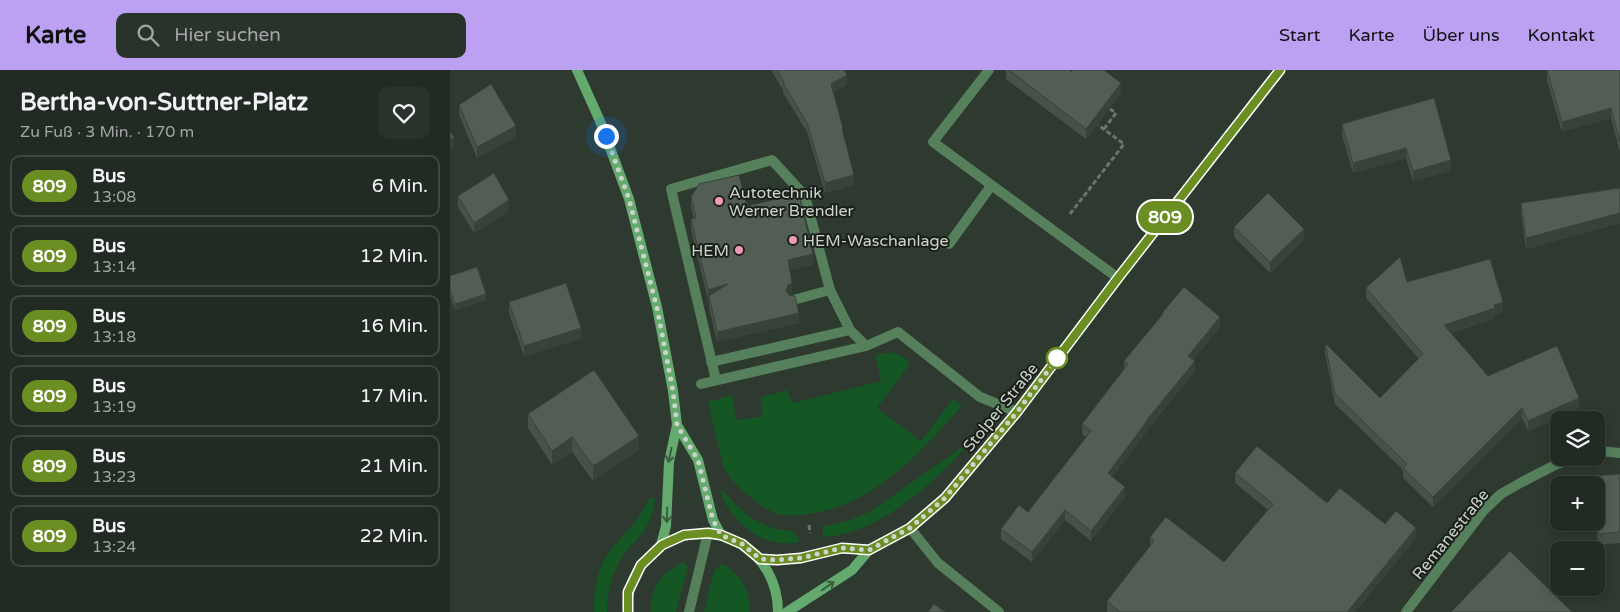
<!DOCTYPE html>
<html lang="de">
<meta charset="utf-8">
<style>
body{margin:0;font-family:"Varela Round",sans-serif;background:#2a332b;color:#f1f3f6;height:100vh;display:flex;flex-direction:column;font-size:19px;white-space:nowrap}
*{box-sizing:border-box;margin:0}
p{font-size:16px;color:#a2a7a6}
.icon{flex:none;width:28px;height:28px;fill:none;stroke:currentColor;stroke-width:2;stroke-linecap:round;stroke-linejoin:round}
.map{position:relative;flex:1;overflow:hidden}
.drawer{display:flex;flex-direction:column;background:#222b23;width:450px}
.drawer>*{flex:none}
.badge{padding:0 10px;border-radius:16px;font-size:18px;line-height:32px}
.buttons{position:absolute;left:1100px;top:341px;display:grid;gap:10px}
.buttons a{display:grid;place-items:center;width:55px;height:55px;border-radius:10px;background:#222b23;box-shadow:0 2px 12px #0003,0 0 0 1px #3f4741;font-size:25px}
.you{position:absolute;width:25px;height:25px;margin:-12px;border:4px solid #fff;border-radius:50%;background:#1a73e8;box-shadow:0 0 0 8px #1a73e833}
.map>.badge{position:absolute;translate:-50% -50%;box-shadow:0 0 0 2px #fff}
.round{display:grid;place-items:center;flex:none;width:52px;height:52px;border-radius:10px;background:#2a332b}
.head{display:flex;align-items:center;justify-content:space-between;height:85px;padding:0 20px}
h1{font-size:24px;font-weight:700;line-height:38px}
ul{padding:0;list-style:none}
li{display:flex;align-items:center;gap:15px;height:62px;margin:0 10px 8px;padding:0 10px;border:2px solid #3f4741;border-radius:10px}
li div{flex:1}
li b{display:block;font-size:19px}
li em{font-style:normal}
li .badge{min-width:55px;font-weight:700;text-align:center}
header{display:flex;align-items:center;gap:30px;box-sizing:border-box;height:70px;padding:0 25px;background:#bca0f2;color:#111}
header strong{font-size:24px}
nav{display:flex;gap:28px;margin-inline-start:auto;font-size:18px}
.search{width:350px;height:45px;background:#2a332b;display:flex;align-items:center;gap:12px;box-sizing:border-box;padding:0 18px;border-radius:10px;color:#a2a7a6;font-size:19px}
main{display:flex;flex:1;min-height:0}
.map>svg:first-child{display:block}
.green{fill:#155724}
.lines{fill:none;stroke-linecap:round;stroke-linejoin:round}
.path{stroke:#6a746b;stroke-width:3;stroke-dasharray:5 2.5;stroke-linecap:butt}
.service{stroke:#56805b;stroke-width:10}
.minor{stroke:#56805b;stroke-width:10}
.secondary{stroke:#64a96e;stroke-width:10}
.wall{fill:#475147}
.shaded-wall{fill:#39423a}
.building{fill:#525e53;stroke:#39423a}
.oneway{stroke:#3b5d40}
.line-casing{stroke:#fff;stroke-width:11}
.line{stroke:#6b8e23;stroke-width:8}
.walk{stroke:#cdd4cd;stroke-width:5;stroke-dasharray:0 9}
.poi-dot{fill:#ef9ab8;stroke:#1a1f1a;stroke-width:2}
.stop-dot{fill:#fff;stroke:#6b8e23;stroke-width:2.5}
.labels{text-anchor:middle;stroke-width:4;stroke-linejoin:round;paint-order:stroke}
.poi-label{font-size:16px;fill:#cdd4cd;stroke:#1a1f1a;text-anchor:start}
.street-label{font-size:16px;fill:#cdd4cd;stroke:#1a1f1a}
</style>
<header>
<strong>Karte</strong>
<div class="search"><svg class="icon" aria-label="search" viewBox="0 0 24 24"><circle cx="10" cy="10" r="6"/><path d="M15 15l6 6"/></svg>Hier suchen</div>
<nav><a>Start</a><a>Karte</a><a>Über uns</a><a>Kontakt</a></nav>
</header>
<main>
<section class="drawer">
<div class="head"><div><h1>Bertha-von-Suttner-Platz</h1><p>Zu Fuß · 3 Min. · 170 m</p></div><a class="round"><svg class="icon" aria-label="heart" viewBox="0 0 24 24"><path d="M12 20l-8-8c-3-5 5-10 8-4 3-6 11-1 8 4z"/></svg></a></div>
<ul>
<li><span class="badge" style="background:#6b8e23;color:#fff">809</span><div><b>Bus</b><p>13:08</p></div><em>6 Min.</em></li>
<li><span class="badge" style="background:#6b8e23;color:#fff">809</span><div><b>Bus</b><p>13:14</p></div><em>12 Min.</em></li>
<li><span class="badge" style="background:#6b8e23;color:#fff">809</span><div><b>Bus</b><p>13:18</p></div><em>16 Min.</em></li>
<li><span class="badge" style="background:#6b8e23;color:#fff">809</span><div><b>Bus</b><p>13:19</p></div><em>17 Min.</em></li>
<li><span class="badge" style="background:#6b8e23;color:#fff">809</span><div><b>Bus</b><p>13:23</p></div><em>21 Min.</em></li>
<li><span class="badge" style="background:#6b8e23;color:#fff">809</span><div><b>Bus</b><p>13:24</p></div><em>22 Min.</em></li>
</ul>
</section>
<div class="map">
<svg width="1170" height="542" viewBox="0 0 1170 542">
<rect width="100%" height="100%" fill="#2e392f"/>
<path class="green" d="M 441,282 L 454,287 L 460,294 L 427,338 L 471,371 L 503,329 L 512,336 C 471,381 428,432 365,443 C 339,447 327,448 305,431 C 294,422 281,411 274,398 C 272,394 272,388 270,383 C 266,366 262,349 258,332 L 282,325 L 286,350 L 312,347 L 311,327 L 337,320 L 343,333 L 431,311 L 426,285 Z
M 522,370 C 487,411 429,465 373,467 L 373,457 L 400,450 L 421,441 Z
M 270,421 L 274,422 L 289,438 L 303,449 L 315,455 L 329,460 L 340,460 L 347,466 L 350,472 C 316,480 280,453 270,421 Z
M 200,428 L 205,428 C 204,434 204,441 201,447 C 197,460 187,469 178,479 C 164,496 157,520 157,542 L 144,542 C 143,525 147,503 155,488 C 163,475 175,464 185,452 C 191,444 195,436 200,428 Z
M 233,492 L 238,497 L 226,542 L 201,542 C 199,519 213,502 233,492 Z
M 272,494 C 292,505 300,520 300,542 L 254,542 L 264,501 Z"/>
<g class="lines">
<path class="path" d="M 654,59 L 666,43 L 660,39
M 620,144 L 674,74 L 648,55
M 359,455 L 360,463"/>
<path class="service" d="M 539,0 L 483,72 L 668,208
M 499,174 L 541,116
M 343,230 L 380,220
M 261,292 L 400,260
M 266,310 L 221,119 L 322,90 L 355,126 L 380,220 L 400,260 L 416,276
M 251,314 L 416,276 L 448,262 L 530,327 L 567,342
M 239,542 L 258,463"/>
<path class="minor" d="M 1146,382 L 1150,381 L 1170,383
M 460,458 L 488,493 L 549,542
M 956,542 L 1034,440 L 1051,424 L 1072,412 L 1107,394 L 1127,388"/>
<path class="secondary" d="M 127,0 L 150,51 L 179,129 L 207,237 L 223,321 L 227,355 L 219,392 L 216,456 L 211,475
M 227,355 L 248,390 L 263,450 L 271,465
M 310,489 L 327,490 L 351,488 L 392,478 L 419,480
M 178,542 C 178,536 177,529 179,523 C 181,510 190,496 199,487 C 203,483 208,477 213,474 C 267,444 328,481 328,542
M 337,542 L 402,500 L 419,480 L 460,458 L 495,428 L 567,342 L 668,208 L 830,0"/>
</g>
<path class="wall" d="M 321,0 L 394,0 L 397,14 L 383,23 L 404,115 L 375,123 L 357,62 L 333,23 L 333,20 Z
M 556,0 L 619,0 L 671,23 L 636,69 L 556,9 Z
M 1097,0 L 1170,0 L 1170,83 L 1161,48 L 1112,62 L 1097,10 Z
M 984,28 L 1001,101 L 963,111 L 956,88 L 903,103 L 892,65 L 892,54 Z
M 9,35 L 66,67 L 27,88 L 9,45 Z
M 1170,118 L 1170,153 L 1076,179 L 1071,143 L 1071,133 Z
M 8,126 L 59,141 L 24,163 L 8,137 Z
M 241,127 L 297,136 L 363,195 L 340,200 L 342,223 L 339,225 L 349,253 L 267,272 L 259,237 L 259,230 L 258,230 L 241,160 L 241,149 L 244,149 L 241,138 Z
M 784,157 L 854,169 L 820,203 L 784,167 Z
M 0,206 L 36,230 L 5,240 L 0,226 Z
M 957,212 L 1053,242 L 1045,245 L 1045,248 L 1001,263 L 1038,306 L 1129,338 L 1078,361 L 1072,348 L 983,437 L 953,408 L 953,400 L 885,334 L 875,283 L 875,273 L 930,328 L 969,289 L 916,228 L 916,218 Z
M 59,232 L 131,269 L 74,286 L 59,243 Z
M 712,243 L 770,257 L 743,290 L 745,301 L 697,360 L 697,361 L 662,407 L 675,427 L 641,471 L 615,450 L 582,492 L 551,469 L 551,459 L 578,442 L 636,367 L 632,364 L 632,354 L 674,299 L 674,291 L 712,246 Z
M 78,344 L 189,380 L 143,411 L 122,382 L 102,395 L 78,358 Z
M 785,403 L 877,433 L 935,454 L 966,468 L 905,542 L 657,542 L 657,531 L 700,477 L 700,467 L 774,492 L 818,440 L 785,413 Z
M 1170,404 L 1170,473 L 1148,475 L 1146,451 L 1146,415 L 1143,415 L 1143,406 Z"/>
<path class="shaded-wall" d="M 397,5 L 397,14 L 381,24 L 381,14 Z
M 671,13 L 671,23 L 636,69 L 636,59 Z
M 1161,38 L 1161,48 L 1112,62 L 1112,52 Z
M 66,56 L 66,67 L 27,88 L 27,77 Z
M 4,67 L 4,78 L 0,80 L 0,70 Z
M 956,78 L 956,88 L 903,103 L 903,93 Z
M 1001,90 L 1001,101 L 963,111 L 963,101 Z
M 404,105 L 404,115 L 375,123 L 375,113 Z
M 59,130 L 59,141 L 24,163 L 24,153 Z
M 1170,143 L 1170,153 L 1076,179 L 1076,168 Z
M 854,159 L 854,169 L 820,203 L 820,192 Z
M 363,184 L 363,195 L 338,201 L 338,190 Z
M 342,213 L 342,223 L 338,226 L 336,221 L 338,215 Z
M 278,214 L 259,226 L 259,230 L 258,230 L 258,220 Z
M 36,224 L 36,230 L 5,240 L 5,234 Z
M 1053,232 L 1053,242 L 1045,245 L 1045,248 L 994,265 L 994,255 Z
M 349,243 L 349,253 L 267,272 L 267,262 Z
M 770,247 L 770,257 L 738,296 L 738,286 Z
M 131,258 L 131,269 L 74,286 L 74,276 Z
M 745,291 L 745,301 L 697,360 L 697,361 L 658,413 L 658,403 L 696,351 Z
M 1129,328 L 1129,338 L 1078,361 L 1078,351 Z
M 1072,338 L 1072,348 L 983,437 L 983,427 Z
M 189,366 L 189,380 L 143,411 L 143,396 Z
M 122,367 L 122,382 L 102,395 L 102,381 Z
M 675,417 L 675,427 L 641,471 L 641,461 Z
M 615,440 L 615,450 L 582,492 L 582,482 Z
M 966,458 L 966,468 L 905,542 L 897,542 Z"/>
<path class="building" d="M 327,0 L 394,0 L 397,5 L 381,14 L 393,58 L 392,59 L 404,105 L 375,113 L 357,53 L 333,13 L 334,12 Z
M 559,0 L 619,0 L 621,2 L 622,0 L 654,0 L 671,13 L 636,59 Z
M 1097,0 L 1170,0 L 1170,72 L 1161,38 L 1112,52 Z
M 41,14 L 66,56 L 27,77 L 9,35 Z
M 984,28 L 1001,90 L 963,101 L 956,78 L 903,93 L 892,54 Z
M 0,62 L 4,67 L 0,70 Z
M 44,103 L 59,130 L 24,153 L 8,126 Z
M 289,105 L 297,136 L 349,124 L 363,184 L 338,190 L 342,213 L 338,215 L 336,221 L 339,225 L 345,226 L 349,243 L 267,262 L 259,226 L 278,214 L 258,220 L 241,149 L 246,148 L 241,127 L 249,114 Z
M 1170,118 L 1170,143 L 1076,168 L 1071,133 Z
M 818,123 L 854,159 L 820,192 L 784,157 Z
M 950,187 L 957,212 L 1040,189 L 1053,232 L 1044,235 L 1045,238 L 994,255 L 1038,306 L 1107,276 L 1129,328 L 1078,351 L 1072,338 L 983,427 L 953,398 L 957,394 L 885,324 L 875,273 L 930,328 L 973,284 L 916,218 Z
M 27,197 L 36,224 L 5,234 L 0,220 L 0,206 Z
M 116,213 L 131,258 L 74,276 L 59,232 Z
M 734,217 L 770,247 L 738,286 L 745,291 L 696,351 L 697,351 L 658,403 L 675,417 L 641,461 L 615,440 L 582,482 L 551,459 L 569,435 L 578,442 L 641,361 L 632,354 L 678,294 L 674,291 L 713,244 L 712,243 Z
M 144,300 L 189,366 L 143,396 L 122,367 L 102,381 L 78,344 Z
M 807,376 L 877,433 L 890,418 L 935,454 L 946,441 L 966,458 L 897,542 L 670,542 L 657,531 L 704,471 L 700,467 L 716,447 L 774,492 L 823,434 L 785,403 Z
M 1170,404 L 1170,462 L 1148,464 L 1146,440 L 1146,415 L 1144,415 L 1143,406 Z
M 1060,481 L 1122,542 L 1001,542 Z
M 484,534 L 495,542 L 478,542 Z"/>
<defs><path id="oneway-shaft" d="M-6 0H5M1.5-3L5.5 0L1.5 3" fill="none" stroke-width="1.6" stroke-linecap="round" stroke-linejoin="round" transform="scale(1.25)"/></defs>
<g class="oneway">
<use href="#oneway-shaft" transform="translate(220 385) rotate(102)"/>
<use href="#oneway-shaft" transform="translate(217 445) rotate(92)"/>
<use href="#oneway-shaft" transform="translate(378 516) rotate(-35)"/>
</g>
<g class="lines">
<g class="line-casing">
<path id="line" d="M 178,542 L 178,522 L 191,495 L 212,475 L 234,465 L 258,463 L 271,465 L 292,474 L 310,489 L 327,490 L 351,488 L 392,478 L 419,480 L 460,458 L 495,428 L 567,342 L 668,208 L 830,0"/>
</g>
<use href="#line" class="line"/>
<path class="walk" d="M 156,66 L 179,129 L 207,238 L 223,321 L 227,355 L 248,390 L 263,450 L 271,465 L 292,474 L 310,489 L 327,490 L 351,488 L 392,478 L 419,480 L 460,458 L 495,428 L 567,342 L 612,282 L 607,288"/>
</g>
<g class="poi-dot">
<circle cx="269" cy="131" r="5"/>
<circle cx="343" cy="170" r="5"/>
<circle cx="289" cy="180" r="5"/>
</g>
<circle class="stop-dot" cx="607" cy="288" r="10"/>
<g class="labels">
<g class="poi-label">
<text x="279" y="128">Autotechnik<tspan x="279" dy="18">Werner Brendler</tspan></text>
<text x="353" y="176">HEM-Waschanlage</text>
<text x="279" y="186" text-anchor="end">HEM</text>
</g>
<g class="street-label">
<text transform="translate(550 337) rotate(-51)" y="6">Stolper Straße</text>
<text transform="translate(1000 464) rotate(-51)" y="6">Remanestraße</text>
</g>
</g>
</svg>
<div class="buttons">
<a><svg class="icon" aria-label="layers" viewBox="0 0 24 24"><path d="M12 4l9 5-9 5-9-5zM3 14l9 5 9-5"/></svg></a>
<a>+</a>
<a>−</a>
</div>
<div class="you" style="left:156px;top:66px"></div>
<b class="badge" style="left:715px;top:147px;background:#6b8e23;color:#fff">809</b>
</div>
</main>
